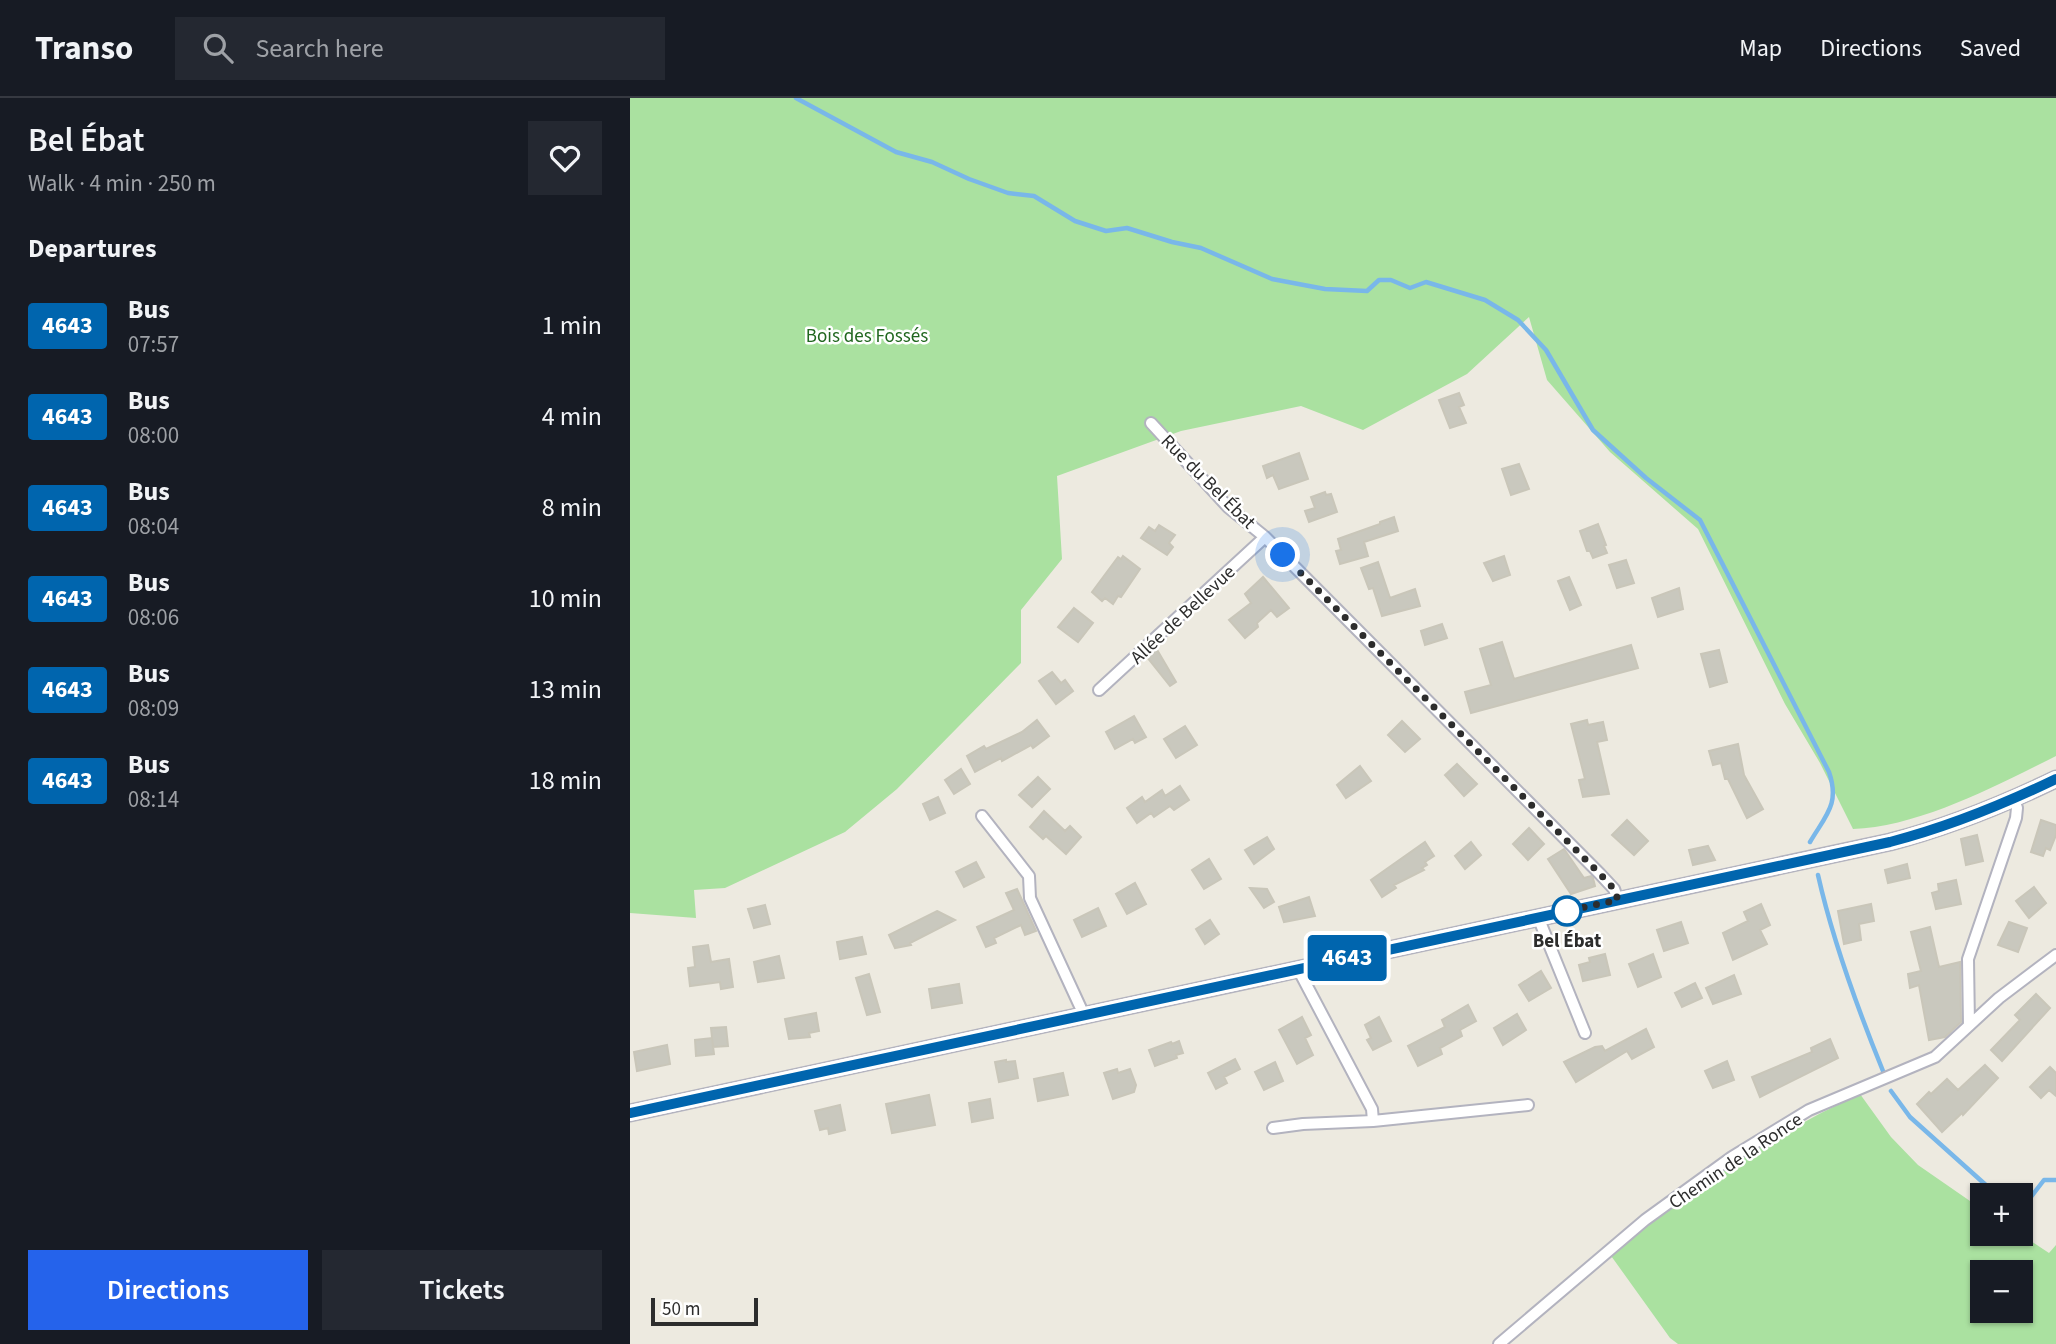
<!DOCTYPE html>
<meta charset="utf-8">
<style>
body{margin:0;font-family:"Source Sans 3",sans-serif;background:#242831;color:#f1f3f6;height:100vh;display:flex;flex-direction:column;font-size:26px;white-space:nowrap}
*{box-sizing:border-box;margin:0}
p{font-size:23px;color:#9ea1a6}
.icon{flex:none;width:38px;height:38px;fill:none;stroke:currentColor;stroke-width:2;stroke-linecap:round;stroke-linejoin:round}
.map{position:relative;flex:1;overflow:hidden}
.panel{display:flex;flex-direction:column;background:#171b24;width:630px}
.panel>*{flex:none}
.badge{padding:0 14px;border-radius:5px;font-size:24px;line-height:46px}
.buttons{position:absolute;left:1340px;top:1085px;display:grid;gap:14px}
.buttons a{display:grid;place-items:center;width:63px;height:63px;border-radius:0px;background:#171b24;box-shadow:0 2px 5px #0004;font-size:35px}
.scale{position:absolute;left:21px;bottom:18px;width:107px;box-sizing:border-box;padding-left:7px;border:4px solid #2d2d2d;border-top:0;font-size:19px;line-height:24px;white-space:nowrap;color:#2d2d2d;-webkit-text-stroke:5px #fff;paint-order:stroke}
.you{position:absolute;width:35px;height:35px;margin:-18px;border:5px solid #fff;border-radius:50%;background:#1a73e8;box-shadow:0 0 0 10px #1a73e833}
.map>.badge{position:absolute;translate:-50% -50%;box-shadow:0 0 0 4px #fff}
h2{padding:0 28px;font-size:26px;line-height:63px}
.round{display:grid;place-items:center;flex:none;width:74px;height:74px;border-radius:0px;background:#242831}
.headline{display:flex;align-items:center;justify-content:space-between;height:119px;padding:0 28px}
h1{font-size:33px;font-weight:600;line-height:52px}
.primary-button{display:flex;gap:14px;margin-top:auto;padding:14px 28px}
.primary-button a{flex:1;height:80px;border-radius:0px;background:#2563eb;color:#fff;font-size:28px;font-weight:600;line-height:80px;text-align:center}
.primary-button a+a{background:#242831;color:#f1f3f6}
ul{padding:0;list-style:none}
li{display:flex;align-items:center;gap:21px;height:91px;padding:0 28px}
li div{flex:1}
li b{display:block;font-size:26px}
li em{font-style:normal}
li .badge{min-width:77px;font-weight:700;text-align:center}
header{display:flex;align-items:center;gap:42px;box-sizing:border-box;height:98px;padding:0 35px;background:#171b24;border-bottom:2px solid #363941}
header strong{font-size:33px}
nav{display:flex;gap:38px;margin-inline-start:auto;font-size:24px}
.search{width:490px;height:63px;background:#242831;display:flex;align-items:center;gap:18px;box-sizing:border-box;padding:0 24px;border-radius:0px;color:#9ea1a6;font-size:26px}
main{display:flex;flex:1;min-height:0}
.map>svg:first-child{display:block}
.green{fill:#aae1a0;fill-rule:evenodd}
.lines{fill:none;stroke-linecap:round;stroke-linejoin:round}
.stream{stroke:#79b7e9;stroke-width:4.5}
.building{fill:#c9c8be;stroke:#c9c6b9;stroke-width:2}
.minor-casing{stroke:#b3b3bf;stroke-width:14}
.secondary-casing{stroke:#b3b3bf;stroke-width:19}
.minor{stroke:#fff;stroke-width:10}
.secondary{stroke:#fff;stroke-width:16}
.line-casing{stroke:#fff;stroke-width:16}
.line{stroke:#0065ae;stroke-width:10}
.walk{stroke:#2d2d2d;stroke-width:7;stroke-dasharray:0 12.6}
.stop-dot{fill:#fff;stroke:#0065ae;stroke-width:3.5}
.labels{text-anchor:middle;stroke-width:5;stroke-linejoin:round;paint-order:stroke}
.park-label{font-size:19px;fill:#21671f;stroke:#fff}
.street-label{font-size:19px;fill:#2d2d2d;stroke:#fff}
.stop-label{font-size:19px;font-weight:bold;fill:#2d2d2d;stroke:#fff}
</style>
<header>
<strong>Transo</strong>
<div class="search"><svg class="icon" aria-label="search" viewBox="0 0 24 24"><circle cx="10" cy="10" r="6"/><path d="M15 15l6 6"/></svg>Search here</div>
<nav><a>Map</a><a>Directions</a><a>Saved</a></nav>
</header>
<main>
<section class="panel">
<div class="headline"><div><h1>Bel Ébat</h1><p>Walk · 4 min · 250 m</p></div><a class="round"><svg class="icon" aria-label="heart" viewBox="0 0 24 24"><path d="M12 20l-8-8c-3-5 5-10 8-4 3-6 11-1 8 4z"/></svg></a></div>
<h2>Departures</h2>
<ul>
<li><span class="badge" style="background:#0065ae;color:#fff">4643</span><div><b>Bus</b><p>07:57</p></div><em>1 min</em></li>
<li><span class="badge" style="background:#0065ae;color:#fff">4643</span><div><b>Bus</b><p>08:00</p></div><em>4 min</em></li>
<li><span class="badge" style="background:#0065ae;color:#fff">4643</span><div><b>Bus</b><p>08:04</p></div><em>8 min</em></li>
<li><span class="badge" style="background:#0065ae;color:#fff">4643</span><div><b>Bus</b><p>08:06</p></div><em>10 min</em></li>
<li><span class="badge" style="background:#0065ae;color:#fff">4643</span><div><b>Bus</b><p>08:09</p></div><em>13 min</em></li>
<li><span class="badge" style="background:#0065ae;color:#fff">4643</span><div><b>Bus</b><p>08:14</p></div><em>18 min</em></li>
</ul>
<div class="primary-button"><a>Directions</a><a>Tickets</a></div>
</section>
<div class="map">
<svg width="1426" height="1246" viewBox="0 0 1426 1246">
<rect width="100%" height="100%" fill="#edeae0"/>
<path class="green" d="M 0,0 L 1426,0 L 1426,658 C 1368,687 1289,729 1223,731 L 1190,665 L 1155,606 L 1068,431 L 980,354 L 917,282 L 899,219 L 837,276 L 733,332 L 671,308 L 551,333 L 427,378 L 432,461 L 391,512 L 391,565 L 267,691 L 215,734 L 95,790 L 64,792 L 66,820 L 0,815 Z
M 1230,996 L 1261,1039 L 1288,1067 L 1353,1112 L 1353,1136 L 1390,1136 L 1419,1155 L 1426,1147 L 1426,1246 L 1048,1246 L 1040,1240 L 979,1155 L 1120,1054 L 1191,1015 ZM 1353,1174 L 1391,1174 L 1391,1213 L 1353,1213 Z"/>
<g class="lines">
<path class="stream" d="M 166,0 L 266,54 L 302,64 L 339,81 L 378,95 L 404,98 L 445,123 L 476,133 L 497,130 L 542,144 L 571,150 L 642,181 L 695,191 L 737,193 L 749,182 L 761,182 L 780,190 L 796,184 L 855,202 L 888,222 L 916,252 L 963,332 L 1016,380 L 1070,422 L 1199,674 C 1210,706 1196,717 1180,744
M 1188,777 C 1203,844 1227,909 1253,973
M 1261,993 L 1280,1019 L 1367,1097
M 1391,1112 L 1414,1082 L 1426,1082"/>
</g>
<path class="building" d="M 829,295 L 834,307 L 829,309 L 836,325 L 820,330 L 809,302 Z
M 669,355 L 678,381 L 649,391 L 643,377 L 637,380 L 633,368 Z
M 889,366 L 899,391 L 881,397 L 872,371 Z
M 695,394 L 696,397 L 701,396 L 707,414 L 679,424 L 675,413 L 685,410 L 681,399 Z
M 764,419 L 768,433 L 734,444 L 738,458 L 710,466 L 706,453 L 711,452 L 708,441 L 750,426 L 750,424 Z
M 968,426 L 976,447 L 974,448 L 977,455 L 963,460 L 960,453 L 957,453 L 950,433 Z
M 529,427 L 545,437 L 539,445 L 543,449 L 537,457 L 511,440 L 519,429 L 525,433 Z
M 493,458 L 510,471 L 491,499 L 488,498 L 483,506 L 475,500 L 472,503 L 462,494 L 488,459 L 491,461 Z
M 874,458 L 880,477 L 863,483 L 854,465 Z
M 996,462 L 1004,485 L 987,490 L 979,467 Z
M 748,464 L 760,500 L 785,491 L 790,508 L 752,518 L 743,490 L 739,491 L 731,470 Z
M 633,479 L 659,510 L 647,519 L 641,512 L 627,525 L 628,529 L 615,540 L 599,522 L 621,505 L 615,496 Z
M 939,479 L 951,507 L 940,512 L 928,483 Z
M 1049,490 L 1053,511 L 1028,519 L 1022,500 Z
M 444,510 L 463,525 L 448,544 L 428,529 Z
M 812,526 L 817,540 L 795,547 L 791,533 Z
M 872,544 L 884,581 L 1001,547 L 1008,570 L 841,615 L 835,594 L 861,587 L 850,551 Z
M 526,550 L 546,584 L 540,588 L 517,559 Z
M 1089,552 L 1097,584 L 1080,589 L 1071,556 Z
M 422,574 L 431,585 L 435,582 L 443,593 L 426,606 L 409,583 Z
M 504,618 L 516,639 L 505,645 L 503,641 L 485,651 L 476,634 Z
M 407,622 L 419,638 L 403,650 L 401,647 L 372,663 L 371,660 L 345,674 L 337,658 L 354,648 L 356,651 L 392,634 Z
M 957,622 L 958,627 L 973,624 L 977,642 L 967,644 L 979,696 L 953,699 L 949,682 L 955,681 L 941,626 Z
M 772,623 L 790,641 L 775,654 L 758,637 Z
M 555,628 L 567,647 L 546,660 L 534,641 Z
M 1108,646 L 1114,677 L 1133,711 L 1117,720 L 1098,681 L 1095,681 L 1091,665 L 1083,667 L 1079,653 Z
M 827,666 L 847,686 L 834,698 L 815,677 Z
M 730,668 L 741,683 L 716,700 L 707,687 Z
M 331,671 L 340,686 L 324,696 L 315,682 Z
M 408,679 L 420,691 L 402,709 L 389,697 Z
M 550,688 L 559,702 L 544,712 L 540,708 L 524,719 L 521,715 L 507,725 L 497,710 L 512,699 L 515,704 L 532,692 L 535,698 Z
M 308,699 L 315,715 L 300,722 L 293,706 Z
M 414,713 L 435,733 L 440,728 L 451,739 L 436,756 L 416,738 L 413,741 L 400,729 Z
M 997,722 L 1018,743 L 1004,757 L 982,737 Z
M 1411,722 L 1426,727 L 1426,737 L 1420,752 L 1416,750 L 1413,758 L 1401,754 Z
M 899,730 L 914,746 L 898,762 L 883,746 Z
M 1347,737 L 1353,763 L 1336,767 L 1331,741 Z
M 637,739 L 644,751 L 624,766 L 615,752 Z
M 795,744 L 804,758 L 795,764 L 797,767 L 792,770 L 794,772 L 764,787 L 766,790 L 752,799 L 741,782 Z
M 841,744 L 851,757 L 835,771 L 825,758 Z
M 1078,748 L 1085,762 L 1063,767 L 1059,752 Z
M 934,751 L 954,780 L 961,778 L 963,780 L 965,788 L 941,796 L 918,761 Z
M 579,761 L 591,781 L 574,791 L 562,772 Z
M 346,764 L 354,779 L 334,789 L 326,774 Z
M 1277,766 L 1280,780 L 1258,785 L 1255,772 Z
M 1326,782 L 1331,806 L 1306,811 L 1302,795 L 1309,793 L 1308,786 Z
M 505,785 L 516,806 L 497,816 L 486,796 Z
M 1404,789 L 1416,805 L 1399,820 L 1386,803 Z
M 620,790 L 637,791 L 644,804 L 634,810 Z
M 387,791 L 406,833 L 395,837 L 391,827 L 364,840 L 366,845 L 356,849 L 347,829 L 384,812 L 376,795 Z
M 679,799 L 685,818 L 654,824 L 649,809 Z
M 1131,806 L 1140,827 L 1130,832 L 1137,846 L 1103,862 L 1093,835 L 1118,823 L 1114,814 Z
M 1241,806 L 1244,823 L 1229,826 L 1231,842 L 1214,846 L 1208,813 Z
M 135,807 L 140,826 L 124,830 L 118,811 Z
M 468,810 L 476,828 L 452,839 L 444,822 Z
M 307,813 L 325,822 L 280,845 L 281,847 L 265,850 L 259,837 Z
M 580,822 L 589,836 L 575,846 L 566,831 Z
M 1051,824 L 1058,845 L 1034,853 L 1027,832 Z
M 1379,824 L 1397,830 L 1388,854 L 1368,847 Z
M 1300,829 L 1309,869 L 1330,864 L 1331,924 L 1315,939 L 1299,942 L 1289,887 L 1280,890 L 1278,876 L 1291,873 L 1281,834 Z
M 232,839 L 236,856 L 210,861 L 207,844 Z
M 78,847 L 81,864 L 99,861 L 103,889 L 91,891 L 90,884 L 60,888 L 58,870 L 65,869 L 63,849 Z
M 975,856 L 980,877 L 953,883 L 949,867 L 960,864 L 959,860 Z
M 1023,856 L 1031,879 L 1008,889 L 999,866 Z
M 149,858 L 154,880 L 128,884 L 124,864 Z
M 911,873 L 921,890 L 899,903 L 889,887 Z
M 239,876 L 250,914 L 237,917 L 226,880 Z
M 1104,877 L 1111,896 L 1083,906 L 1076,890 Z
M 1065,885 L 1072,900 L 1052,909 L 1045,895 Z
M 329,886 L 332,905 L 302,910 L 299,891 Z
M 1406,896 L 1420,910 L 1372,963 L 1361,952 L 1390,922 L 1385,917 Z
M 838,907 L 846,923 L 830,932 L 832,938 L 810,950 L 812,956 L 788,968 L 778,948 L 815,929 L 812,922 Z
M 186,915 L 189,933 L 179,935 L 180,939 L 159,941 L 155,921 Z
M 887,916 L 896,932 L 873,947 L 864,930 Z
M 672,919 L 681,937 L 675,940 L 683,957 L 667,966 L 649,932 Z
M 749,919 L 761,943 L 743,952 L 737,942 L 741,940 L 735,927 Z
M 96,929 L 98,948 L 83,949 L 81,930 Z
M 1016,931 L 1024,949 L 1002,961 L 997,953 L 946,984 L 934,964 L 965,949 L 972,948 L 975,953 Z
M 82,940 L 84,956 L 66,958 L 65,942 Z
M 1200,941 L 1208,960 L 1130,999 L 1122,979 L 1182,954 L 1181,950 Z
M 549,943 L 553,955 L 546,957 L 547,960 L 525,968 L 519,952 L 541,944 L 542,946 Z
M 37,947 L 40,966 L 7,973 L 4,954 Z
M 605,961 L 610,971 L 594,979 L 597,985 L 586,991 L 578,975 Z
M 376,962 L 376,964 L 385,963 L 388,980 L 369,984 L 365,964 Z
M 1097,963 L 1104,982 L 1083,990 L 1075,973 Z
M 645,964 L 653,983 L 634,992 L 625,974 Z
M 1355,967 L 1368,980 L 1333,1017 L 1332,1015 L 1312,1034 L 1287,1006 L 1299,994 L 1301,996 L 1317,981 L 1328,992 Z
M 1420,969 L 1426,975 L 1426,998 L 1419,992 L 1411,1000 L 1400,989 Z
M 487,971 L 488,975 L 500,971 L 506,987 L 504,994 L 483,1001 L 474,975 Z
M 433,975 L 438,997 L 408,1003 L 404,981 Z
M 299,997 L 305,1027 L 262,1035 L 256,1006 Z
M 360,1001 L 363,1020 L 342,1024 L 339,1005 Z
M 210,1007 L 215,1032 L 199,1036 L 198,1030 L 190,1032 L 185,1013 Z"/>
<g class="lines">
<g class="minor-casing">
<path id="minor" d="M 521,325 L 598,409 L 635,439 L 970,776 L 984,791 L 988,802
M 469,592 L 635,439
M 352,718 L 399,778 L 400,800 L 454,917
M 908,819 L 955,935
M 668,871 L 742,1011 L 743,1023
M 1339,927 L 1338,861 L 1386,720 L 1387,710 L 1384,701
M 643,1030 L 673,1026 L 743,1023 L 898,1007
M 869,1246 L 1015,1122 L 1102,1059 L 1179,1012 L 1305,959 L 1369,900 L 1426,857"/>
</g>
<g class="secondary-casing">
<path id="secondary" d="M 0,1015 L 1260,744 C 1318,729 1372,707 1426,681"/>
</g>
<use href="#minor" class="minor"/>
<use href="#secondary" class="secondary"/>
</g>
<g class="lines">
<g class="line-casing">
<path id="line" d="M 0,1015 L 1260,744 C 1318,729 1372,707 1426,681"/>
</g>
<use href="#line" class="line"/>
<path class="walk" d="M 653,457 L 970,776 L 984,791 L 988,802 L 932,814 L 937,813"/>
</g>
<circle class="stop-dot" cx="937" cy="813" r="14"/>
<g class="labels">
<g class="park-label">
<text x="237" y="244">Bois des Fossés</text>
</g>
<g class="street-label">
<text transform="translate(579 383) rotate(45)" y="7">Rue du Bel Ébat</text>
<text transform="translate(552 516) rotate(-43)" y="7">Allée de Bellevue</text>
<text transform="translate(1105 1062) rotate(-34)" y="7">Chemin de la Ronce</text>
</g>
<g class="stop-label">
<text x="937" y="849">Bel Ébat</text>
</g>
</g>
</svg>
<div class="buttons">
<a>+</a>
<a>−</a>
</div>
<div class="scale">50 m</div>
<div class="you" style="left:653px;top:457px"></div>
<b class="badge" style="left:717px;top:860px;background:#0065ae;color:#fff">4643</b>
</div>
</main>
